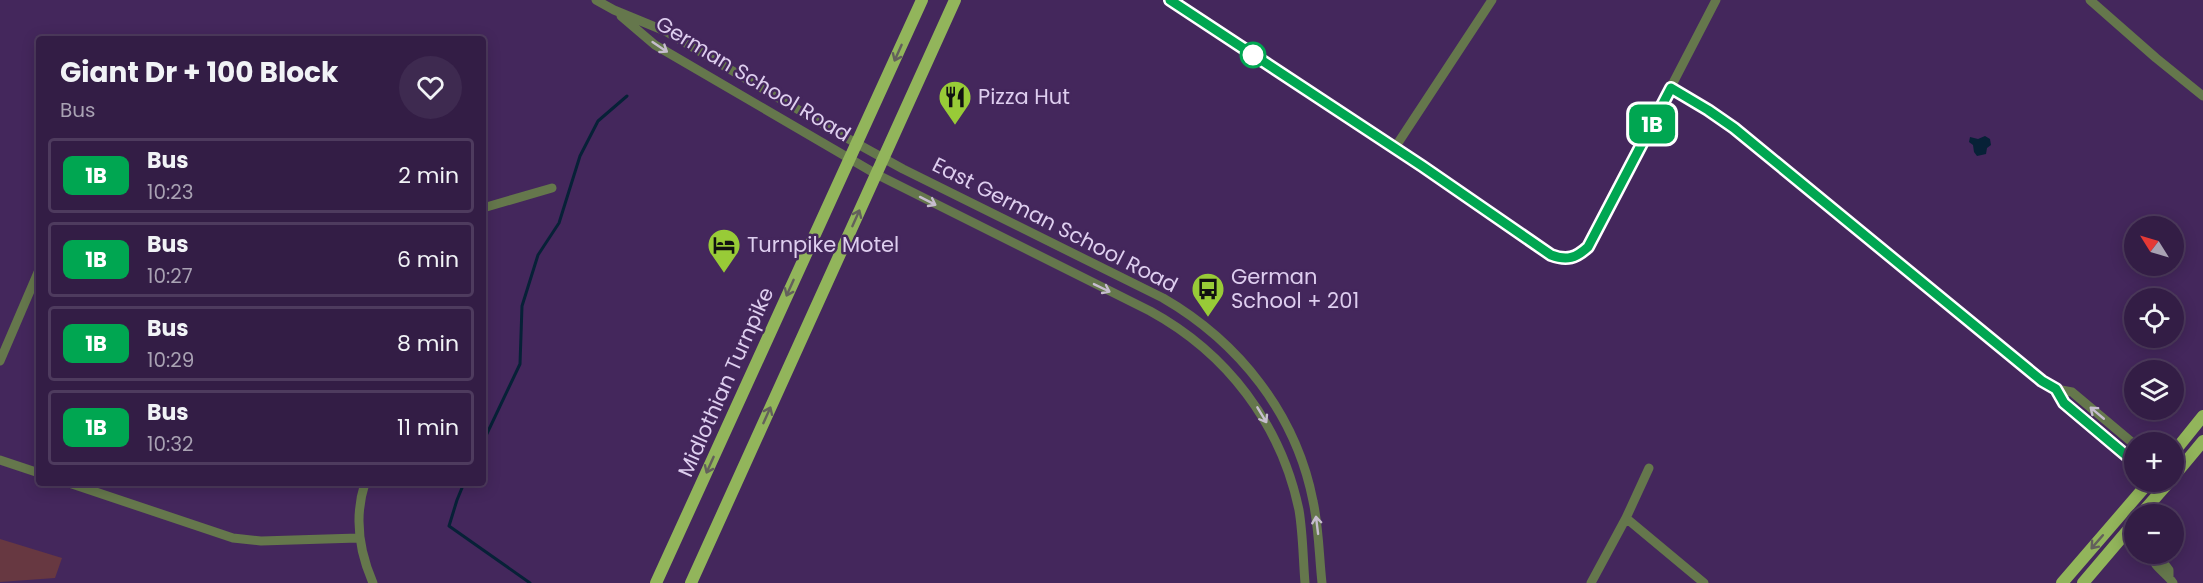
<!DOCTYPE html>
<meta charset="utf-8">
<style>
body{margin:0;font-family:Poppins,sans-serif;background:#3e2a50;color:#f1f3f6;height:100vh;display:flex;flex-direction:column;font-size:22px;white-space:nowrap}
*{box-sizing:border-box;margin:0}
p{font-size:20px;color:#a9a2b3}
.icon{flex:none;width:33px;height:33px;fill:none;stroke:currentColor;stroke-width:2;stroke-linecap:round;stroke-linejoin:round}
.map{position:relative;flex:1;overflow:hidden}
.panel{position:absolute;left:36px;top:36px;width:450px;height:450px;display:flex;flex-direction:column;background:#331d45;border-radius:6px;box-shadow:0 3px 15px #0003,0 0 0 2px #4e3b5e}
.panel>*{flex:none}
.badge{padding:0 12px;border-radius:9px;font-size:21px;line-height:39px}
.needle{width:39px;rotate:307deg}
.fabs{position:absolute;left:2124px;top:216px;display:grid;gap:12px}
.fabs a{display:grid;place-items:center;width:60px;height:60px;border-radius:50%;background:#331d45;box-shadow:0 3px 15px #0003,0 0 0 2px #4e3b5e;font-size:30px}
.map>.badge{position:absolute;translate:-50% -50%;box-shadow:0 0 0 3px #fff}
.round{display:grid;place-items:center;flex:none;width:63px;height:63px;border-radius:32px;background:#3e2a50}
.headline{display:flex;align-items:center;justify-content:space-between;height:102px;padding:0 24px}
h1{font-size:28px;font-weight:700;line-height:45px}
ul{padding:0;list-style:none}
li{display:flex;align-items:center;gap:18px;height:75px;margin:0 12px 9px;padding:0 12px;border:3px solid #4e3b5e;border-radius:6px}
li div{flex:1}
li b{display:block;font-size:22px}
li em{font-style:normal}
li .badge{min-width:66px;font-weight:700;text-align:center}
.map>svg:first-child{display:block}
.green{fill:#673841}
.water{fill:#072137}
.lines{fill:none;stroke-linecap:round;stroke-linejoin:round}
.stream{stroke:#072137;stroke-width:3}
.minor{stroke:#65774c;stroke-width:9}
.major{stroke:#92b55b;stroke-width:12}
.oneway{stroke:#c6bdce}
.oneway2{stroke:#63605c}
.line-casing{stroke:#fff;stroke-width:14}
.line{stroke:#00a651;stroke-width:9}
.stop-dot{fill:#fff;stroke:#00a651;stroke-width:3}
.labels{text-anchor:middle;stroke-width:5;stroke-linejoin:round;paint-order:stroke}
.street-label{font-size:21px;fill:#deceef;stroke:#44275c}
.poi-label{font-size:21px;fill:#deceef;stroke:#44275c;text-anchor:start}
</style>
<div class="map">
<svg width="2203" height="583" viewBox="0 0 2203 583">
<rect width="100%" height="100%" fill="#44275c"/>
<path class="green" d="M 0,539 L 62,558 L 55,578 L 0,582 Z"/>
<path class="water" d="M 1970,137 L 1978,139 L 1985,136 L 1990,139 L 1991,145 L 1987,148 L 1986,154 L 1977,156 L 1974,152 L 1973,145 L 1969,142 Z"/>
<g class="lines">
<path class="stream" d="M 483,442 L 520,364 L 522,306 L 538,255 L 559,223 L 580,156 L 598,121 L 627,96
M 464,483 L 457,500 L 449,526 L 530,583"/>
<path class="minor" d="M 596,0 L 614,10 L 665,31 L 836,132 L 903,169 L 1163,298 C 1239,342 1296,414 1313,501 C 1319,528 1319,556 1322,583
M 1170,0 L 1421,166 L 1551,255 C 1567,261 1576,258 1588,247 L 1716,0
M 2090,0 L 2156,58 L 2203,96
M 621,16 L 655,45 L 876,174 L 1150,311 C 1227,353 1281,424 1299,510 C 1303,534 1303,559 1305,583
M 1671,88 L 1708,110 L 1734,128 L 2042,381 L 2056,389 L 2072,392 L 2134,444
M 1394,149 L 1492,0
M 483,208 L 552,188
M 0,361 L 39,270
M 2056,389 L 2064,403 L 2134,462
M 0,460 L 39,473
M 69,483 L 233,538 L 261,541 L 358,538
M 365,483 C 354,517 359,551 373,583
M 1626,518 L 1704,583
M 2151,554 C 2154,568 2166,572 2173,583
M 2157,554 L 2169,570 L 2169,577
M 1591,583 L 1626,518 L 1649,468"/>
<path class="major" d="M 2174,452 L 2203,416
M 2174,476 L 2203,441
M 2141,514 L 2169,482
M 656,583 L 922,0
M 691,583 L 955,0
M 2062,583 L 2149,482
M 2083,583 L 2134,523"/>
</g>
<defs><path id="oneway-shaft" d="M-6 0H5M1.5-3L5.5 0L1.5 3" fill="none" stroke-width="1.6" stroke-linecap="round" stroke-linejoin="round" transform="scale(1.5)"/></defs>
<g class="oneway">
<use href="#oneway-shaft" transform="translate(660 47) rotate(34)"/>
<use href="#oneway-shaft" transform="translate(928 201) rotate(27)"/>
<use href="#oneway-shaft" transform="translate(1102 288) rotate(26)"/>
<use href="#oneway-shaft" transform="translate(2097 413) rotate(-140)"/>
<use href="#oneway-shaft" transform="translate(1262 415) rotate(59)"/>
<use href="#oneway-shaft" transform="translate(1317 525) rotate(-97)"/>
</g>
<g class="oneway2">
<use href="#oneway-shaft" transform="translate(898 53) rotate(114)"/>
<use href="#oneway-shaft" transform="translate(856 218) rotate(-66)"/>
<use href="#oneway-shaft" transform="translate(790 288) rotate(114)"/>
<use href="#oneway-shaft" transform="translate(767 415) rotate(-66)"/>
<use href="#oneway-shaft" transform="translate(710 465) rotate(114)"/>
<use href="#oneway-shaft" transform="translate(2097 542) rotate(131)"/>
</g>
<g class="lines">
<g class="line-casing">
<path id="line" d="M 1170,0 L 1422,166 L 1551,255 C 1567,261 1576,258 1588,247 L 1671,88 L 1708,110 L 1734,128 L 2008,353 L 2042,381 L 2056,389 L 2064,403 L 2134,462"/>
</g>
<use href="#line" class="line"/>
</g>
<defs>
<g id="restaurant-pin" transform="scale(1.725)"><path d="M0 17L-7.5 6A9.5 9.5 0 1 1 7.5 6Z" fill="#98cb37" stroke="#44275c"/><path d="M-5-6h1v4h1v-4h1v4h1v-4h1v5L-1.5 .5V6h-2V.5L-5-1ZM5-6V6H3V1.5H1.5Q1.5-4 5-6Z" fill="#111"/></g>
<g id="hotel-pin" transform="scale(1.725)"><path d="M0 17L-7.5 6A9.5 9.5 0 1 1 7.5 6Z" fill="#98cb37" stroke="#44275c"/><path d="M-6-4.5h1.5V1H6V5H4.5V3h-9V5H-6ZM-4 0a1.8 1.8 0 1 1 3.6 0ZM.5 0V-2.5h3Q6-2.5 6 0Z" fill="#111"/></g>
<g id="bus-pin" transform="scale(1.725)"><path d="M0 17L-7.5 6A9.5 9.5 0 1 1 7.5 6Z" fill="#98cb37" stroke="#44275c"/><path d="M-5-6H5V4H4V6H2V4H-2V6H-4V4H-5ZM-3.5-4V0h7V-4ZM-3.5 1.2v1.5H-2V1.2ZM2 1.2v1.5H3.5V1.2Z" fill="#111"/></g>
</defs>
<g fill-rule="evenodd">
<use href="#restaurant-pin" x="955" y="97"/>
<use href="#hotel-pin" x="724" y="245"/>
<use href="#bus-pin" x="1208" y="289"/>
</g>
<circle class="stop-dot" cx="1253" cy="55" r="12"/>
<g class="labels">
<g class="street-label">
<text transform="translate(753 79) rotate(31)" y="7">German School Road</text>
<text transform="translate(1055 225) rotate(27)" y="7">East German School Road</text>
<text transform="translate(726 382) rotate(-66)" y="7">Midlothian Turnpike</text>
</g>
<g class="poi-label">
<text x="978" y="104">Pizza Hut</text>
<text x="747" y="252">Turnpike Motel</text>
<text x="1231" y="284">German<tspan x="1231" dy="24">School + 201</tspan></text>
</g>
</g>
</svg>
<div class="fabs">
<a><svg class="needle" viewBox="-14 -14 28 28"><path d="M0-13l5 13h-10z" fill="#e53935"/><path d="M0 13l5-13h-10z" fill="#a9a2b3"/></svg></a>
<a><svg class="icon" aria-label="locate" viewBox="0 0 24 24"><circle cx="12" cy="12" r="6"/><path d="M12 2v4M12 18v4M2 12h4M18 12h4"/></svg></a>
<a><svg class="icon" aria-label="layers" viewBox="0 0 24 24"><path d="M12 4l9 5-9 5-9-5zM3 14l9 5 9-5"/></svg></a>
<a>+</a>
<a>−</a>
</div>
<b class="badge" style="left:1652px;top:124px;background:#00a651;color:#fff">1B</b>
<section class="panel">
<div class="headline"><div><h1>Giant Dr + 100 Block</h1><p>Bus</p></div><a class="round"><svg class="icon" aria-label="heart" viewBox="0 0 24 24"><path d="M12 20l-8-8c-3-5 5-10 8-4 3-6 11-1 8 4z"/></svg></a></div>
<ul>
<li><span class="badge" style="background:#00a651;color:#fff">1B</span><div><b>Bus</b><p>10:23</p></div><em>2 min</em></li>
<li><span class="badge" style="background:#00a651;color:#fff">1B</span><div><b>Bus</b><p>10:27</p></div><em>6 min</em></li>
<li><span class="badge" style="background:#00a651;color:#fff">1B</span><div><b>Bus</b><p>10:29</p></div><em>8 min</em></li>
<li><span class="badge" style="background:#00a651;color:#fff">1B</span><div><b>Bus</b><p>10:32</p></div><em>11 min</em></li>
</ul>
</section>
</div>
